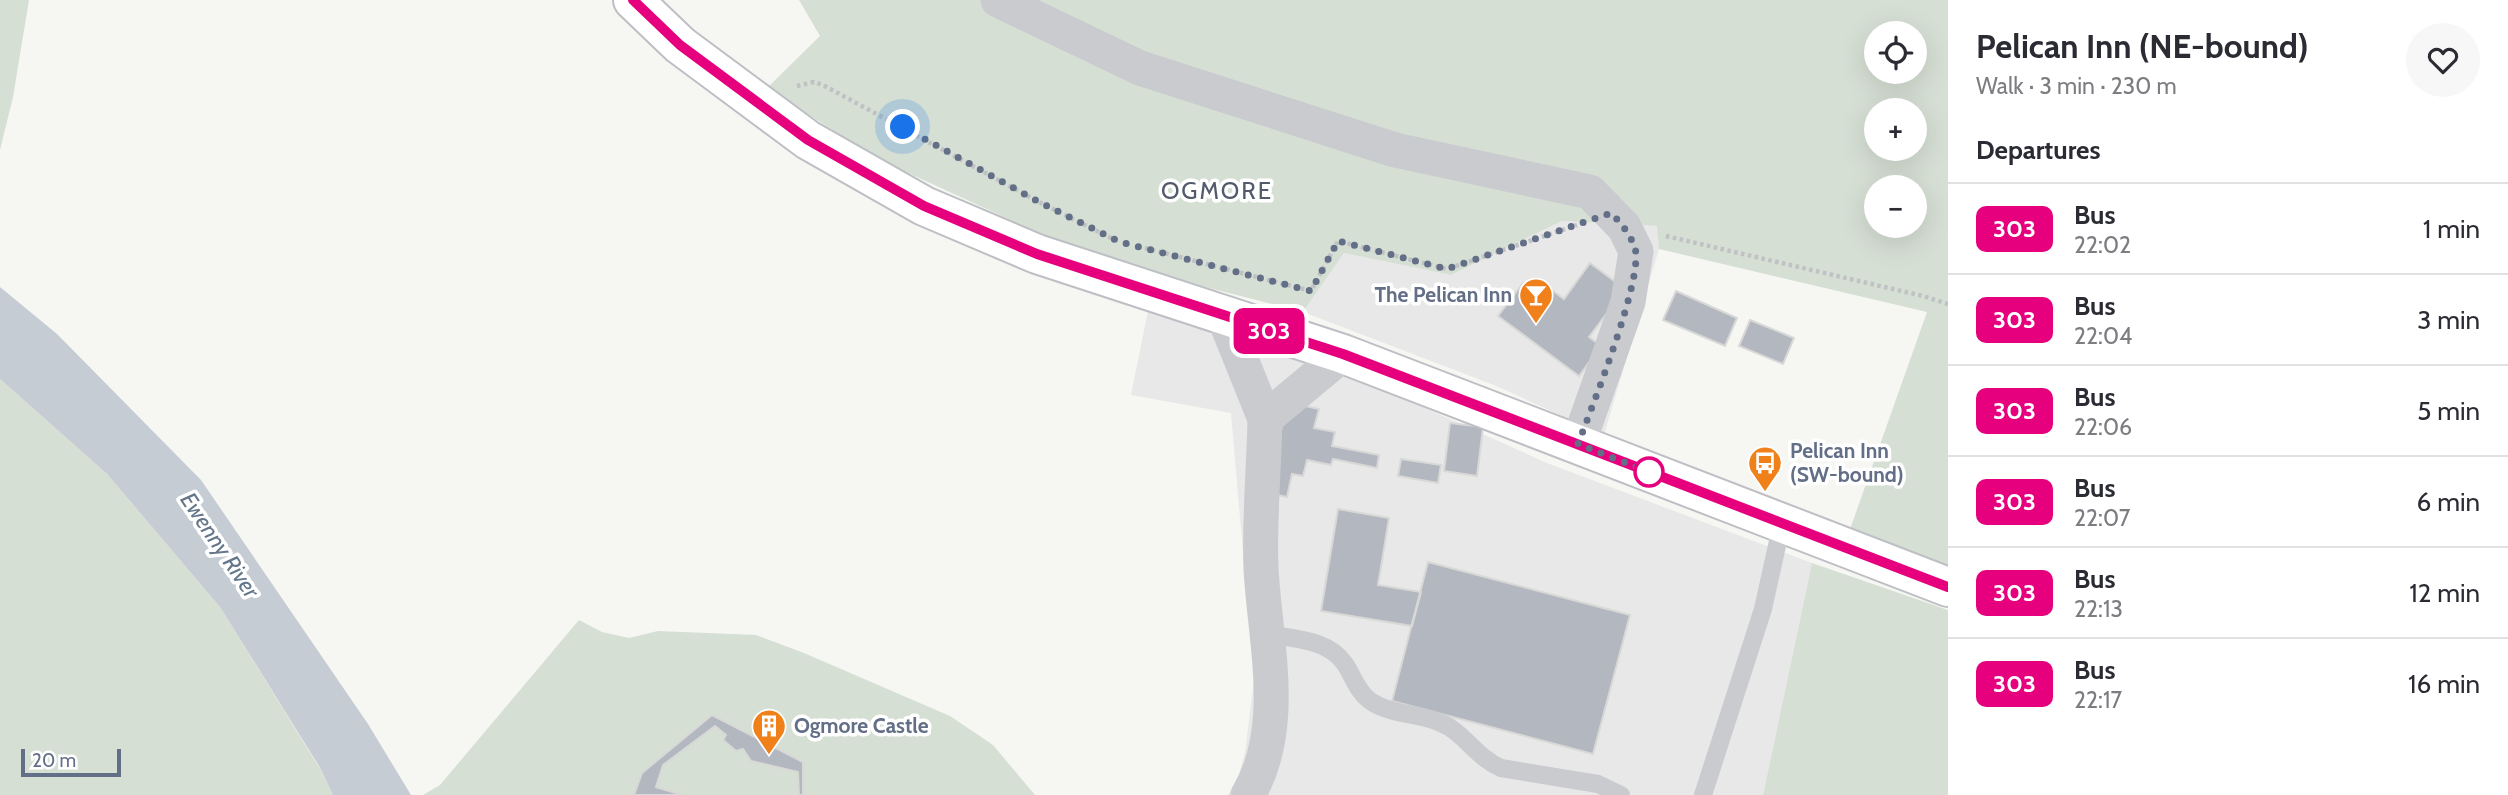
<!DOCTYPE html>
<meta charset="utf-8">
<style>
body{margin:0;font-family:Cabin,sans-serif;background:#f7f7f7;color:#2b2b33;height:100vh;display:flex;flex-direction:column;font-size:26px;white-space:nowrap}
*{box-sizing:border-box;margin:0}
p{font-size:23px;color:#7c7c81}
.icon{flex:none;width:38px;height:38px;fill:none;stroke:currentColor;stroke-width:2;stroke-linecap:round;stroke-linejoin:round}
.map{position:relative;flex:1;overflow:hidden}
.drawer{display:flex;flex-direction:column;background:#fff;width:560px}
.drawer>*{flex:none}
.badge{padding:0 14px;border-radius:10px;font-size:24px;line-height:46px}
.fabs{position:absolute;left:1864px;top:21px;display:grid;gap:14px}
.fabs a{display:grid;place-items:center;width:63px;height:63px;border-radius:50%;background:#fff;box-shadow:0 7px 28px #0002;font-size:35px}
.scale{position:absolute;left:21px;bottom:18px;width:100px;box-sizing:border-box;padding-left:7px;border:4px solid #636e87;border-top:0;font-size:19px;line-height:24px;white-space:nowrap;color:#636e87;-webkit-text-stroke:5px #fff;paint-order:stroke}
.you{position:absolute;width:35px;height:35px;margin:-18px;border:5px solid #fff;border-radius:50%;background:#1a73e8;box-shadow:0 0 0 10px #1a73e833}
.map>.badge{position:absolute;translate:-50% -50%;box-shadow:0 0 0 4px #fff}
h2{padding:0 28px;font-size:26px;line-height:63px}
.round{display:grid;place-items:center;flex:none;width:74px;height:74px;border-radius:37px;background:#f7f7f7}
.summary{display:flex;align-items:center;justify-content:space-between;height:119px;padding:0 28px}
h1{font-size:33px;font-weight:700;line-height:52px}
ul{padding:0;list-style:none}
li{display:flex;align-items:center;gap:21px;height:91px;padding:0 28px;border-top:2px solid #e1e1e2}
li div{flex:1}
li b{display:block;font-size:26px}
li em{font-style:normal}
li .badge{min-width:77px;font-weight:700;text-align:center}
main{display:flex;flex:1;min-height:0}
.map>svg:first-child{display:block}
.built{fill:#e7e8e7}
.green{fill:#d6dfd4;fill-rule:evenodd}
.water{fill:#c6ccd3}
.building{fill:#b3b7c0;stroke:#d8d8d6;stroke-width:2}
.lines{fill:none;stroke-linecap:round;stroke-linejoin:round}
.secondary-casing{stroke:#bdbfc5;stroke-width:42}
.path{stroke:#bfc1c4;stroke-width:4.5;stroke-dasharray:3.5 3.5;stroke-linecap:butt}
.lane{stroke:#c9cbcf;stroke-width:18}
.street{stroke:#c9cbcf;stroke-width:35}
.secondary{stroke:#fff;stroke-width:38}
.line-casing{stroke:#fff;stroke-width:16}
.line{stroke:#e6007e;stroke-width:10}
.walk{stroke:#636e87;stroke-width:7;stroke-dasharray:0 12.6}
.stop-dot{fill:#fff;stroke:#e6007e;stroke-width:3.5}
.labels{text-anchor:middle;stroke-width:7;stroke-linejoin:round;paint-order:stroke}
.poi-label{font-size:21px;font-weight:bold;fill:#636e87;stroke:#fff;text-anchor:start}
.water-label{font-size:23px;font-style:italic;fill:#64768a;stroke:#fff}
.quarter-label{font-size:24px;letter-spacing:2px;fill:#525a6b;stroke:#fff}
</style>
<main>
<div class="map">
<svg width="1948" height="795" viewBox="0 0 1948 795">
<rect width="100%" height="100%" fill="#f6f7f3"/>
<path class="built" d="M 1562,221 L 1658,226 L 1659,249 L 1604,435 L 1494,385 L 1303,312 L 1344,253 L 1451,275 Z
M 1149,306 L 1214,326 L 1394,394 L 1547,463 L 1812,563 L 1763,795 L 1228,795 L 1238,778 L 1245,753 L 1254,680 L 1231,413 L 1131,395 Z"/>
<path class="green" d="M 0,0 L 29,0 L 13,97 L 0,150 Z
M 799,0 L 1948,0 L 1948,568 L 1849,532 L 1927,312 L 1659,249 L 1657,226 L 1562,221 L 1451,275 L 1344,253 L 1303,312 L 1095,259 L 878,159 L 767,88 L 820,36 ZM 1876,33 L 1914,33 L 1914,72 L 1876,72 ZM 1876,110 L 1914,110 L 1914,149 L 1876,149 ZM 1876,187 L 1914,187 L 1914,226 L 1876,226 Z
M 0,379 L 107,474 L 220,607 L 319,767 L 333,795 L 0,795 Z
M 1812,563 L 1948,610 L 1948,795 L 1763,795 Z
M 579,620 L 602,632 L 629,638 L 658,631 L 756,635 L 804,653 L 950,716 L 993,745 L 1035,795 L 423,795 L 440,785 Z"/>
<path class="water" d="M 0,287 L 57,334 L 201,480 L 368,724 L 411,795 L 333,795 L 319,766 L 220,607 L 107,474 L 0,379 Z"/>
<path class="building" d="M 1590,263 L 1625,289 L 1589,337 L 1601,346 L 1579,376 L 1498,316 L 1523,283 L 1543,297 L 1549,288 L 1564,299 Z
M 1676,291 L 1737,318 L 1725,346 L 1663,320 Z
M 1750,320 L 1794,338 L 1783,364 L 1739,346 Z
M 1287,402 L 1319,409 L 1314,428 L 1335,432 L 1332,446 L 1379,455 L 1377,468 L 1333,459 L 1331,465 L 1307,460 L 1303,476 L 1292,474 L 1287,497 L 1273,494 L 1273,467 Z
M 1450,423 L 1483,427 L 1477,476 L 1444,471 Z
M 1401,459 L 1441,465 L 1438,483 L 1398,476 Z
M 1338,509 L 1389,518 L 1378,585 L 1421,592 L 1412,626 L 1321,611 Z
M 1428,562 L 1630,615 L 1593,754 L 1392,701 Z
M 712,715 L 803,762 L 803,795 L 799,795 L 798,772 L 751,761 L 743,749 L 736,751 L 723,740 L 726,735 L 715,726 L 663,765 L 656,787 L 682,795 L 634,795 L 642,773 Z"/>
<g class="lines">
<g class="secondary-casing">
<path id="secondary" d="M 633,0 L 680,45 L 808,140 L 924,206 L 1037,254 L 1343,354 L 1948,587"/>
</g>
<path class="path" d="M 797,86 L 814,82 L 823,85 L 1039,202 L 1113,239
M 1666,236 L 1923,296 L 1948,304
M 1145,248 L 1311,291 L 1338,241 L 1447,269 L 1577,225"/>
<path class="lane" d="M 1267,634 C 1294,639 1328,639 1345,664 C 1353,676 1357,691 1369,700 C 1391,716 1417,712 1441,723 C 1464,732 1474,756 1501,768 L 1598,784 L 1621,795
M 1703,795 L 1763,609 L 1782,523"/>
<path class="street" d="M 998,0 L 1140,68 L 1395,150 L 1590,192 L 1624,227 L 1636,251 L 1628,302 L 1578,444
M 1224,317 L 1265,419
M 1248,795 C 1288,728 1265,642 1261,569 C 1259,520 1264,469 1265,419 L 1343,354"/>
<use href="#secondary" class="secondary"/>
</g>
<g class="lines">
<g class="line-casing">
<path id="line" d="M 633,0 L 680,45 L 808,140 L 924,206 L 1037,254 L 1343,354 L 1948,587"/>
</g>
<use href="#line" class="line"/>
<path class="walk" d="M 903,127 L 1039,202 L 1120,242 L 1311,291 L 1338,241 L 1447,269 L 1611,213 C 1621,223 1630,234 1635,248 C 1644,278 1591,409 1578,444 L 1654,474 L 1649,472"/>
</g>
<defs>
<g id="bar-pin" transform="scale(1.75)"><path d="M0 17L-7.5 6A9.5 9.5 0 1 1 7.5 6Z" fill="#f0801a" stroke="#fff"/><path d="M-6-5H6L.8 .8V4.5H3.5V6h-7V4.5H-.8V.8Z" fill="#fff"/></g>
<g id="bus-pin" transform="scale(1.75)"><path d="M0 17L-7.5 6A9.5 9.5 0 1 1 7.5 6Z" fill="#f0801a" stroke="#fff"/><path d="M-5-6H5V4H4V6H2V4H-2V6H-4V4H-5ZM-3.5-4V0h7V-4ZM-3.5 1.2v1.5H-2V1.2ZM2 1.2v1.5H3.5V1.2Z" fill="#fff"/></g>
<g id="building-pin" transform="scale(1.75)"><path d="M0 17L-7.5 6A9.5 9.5 0 1 1 7.5 6Z" fill="#f0801a" stroke="#fff"/><path d="M-4-6H4V6H1V3H-1V6H-4ZM-2.5-4.3h1.7v1.8h-1.7ZM.8-4.3h1.7v1.8H.8ZM-2.5-1h1.7V.8h-1.7ZM.8-1h1.7V.8H.8Z" fill="#fff"/></g>
</defs>
<g fill-rule="evenodd">
<use href="#bar-pin" x="1536" y="295"/>
<use href="#bus-pin" x="1765" y="463"/>
<use href="#building-pin" x="769" y="726"/>
</g>
<circle class="stop-dot" cx="1649" cy="472" r="14"/>
<g class="labels">
<g class="poi-label">
<text x="1512" y="302" text-anchor="end">The Pelican Inn</text>
<text x="1790" y="458">Pelican Inn<tspan x="1790" dy="24">(SW-bound)</tspan></text>
<text x="794" y="733">Ogmore Castle</text>
</g>
<g class="water-label">
<text transform="translate(220 545) rotate(56)" y="8">Ewenny River</text>
</g>
<g class="quarter-label">
<text x="1217" y="199">OGMORE</text>
</g>
</g>
</svg>
<div class="fabs">
<a><svg class="icon" aria-label="locate" viewBox="0 0 24 24"><circle cx="12" cy="12" r="6"/><path d="M12 2v4M12 18v4M2 12h4M18 12h4"/></svg></a>
<a>+</a>
<a>−</a>
</div>
<div class="scale">20 m</div>
<div class="you" style="left:903px;top:127px"></div>
<b class="badge" style="left:1269px;top:331px;background:#e6007e;color:#fff">303</b>
</div>
<section class="drawer">
<div class="summary"><div><h1>Pelican Inn (NE-bound)</h1><p>Walk · 3 min · 230 m</p></div><a class="round"><svg class="icon" aria-label="heart" viewBox="0 0 24 24"><path d="M12 20l-8-8c-3-5 5-10 8-4 3-6 11-1 8 4z"/></svg></a></div>
<h2>Departures</h2>
<ul>
<li><span class="badge" style="background:#e6007e;color:#fff">303</span><div><b>Bus</b><p>22:02</p></div><em>1 min</em></li>
<li><span class="badge" style="background:#e6007e;color:#fff">303</span><div><b>Bus</b><p>22:04</p></div><em>3 min</em></li>
<li><span class="badge" style="background:#e6007e;color:#fff">303</span><div><b>Bus</b><p>22:06</p></div><em>5 min</em></li>
<li><span class="badge" style="background:#e6007e;color:#fff">303</span><div><b>Bus</b><p>22:07</p></div><em>6 min</em></li>
<li><span class="badge" style="background:#e6007e;color:#fff">303</span><div><b>Bus</b><p>22:13</p></div><em>12 min</em></li>
<li><span class="badge" style="background:#e6007e;color:#fff">303</span><div><b>Bus</b><p>22:17</p></div><em>16 min</em></li>
</ul>
</section>
</main>
